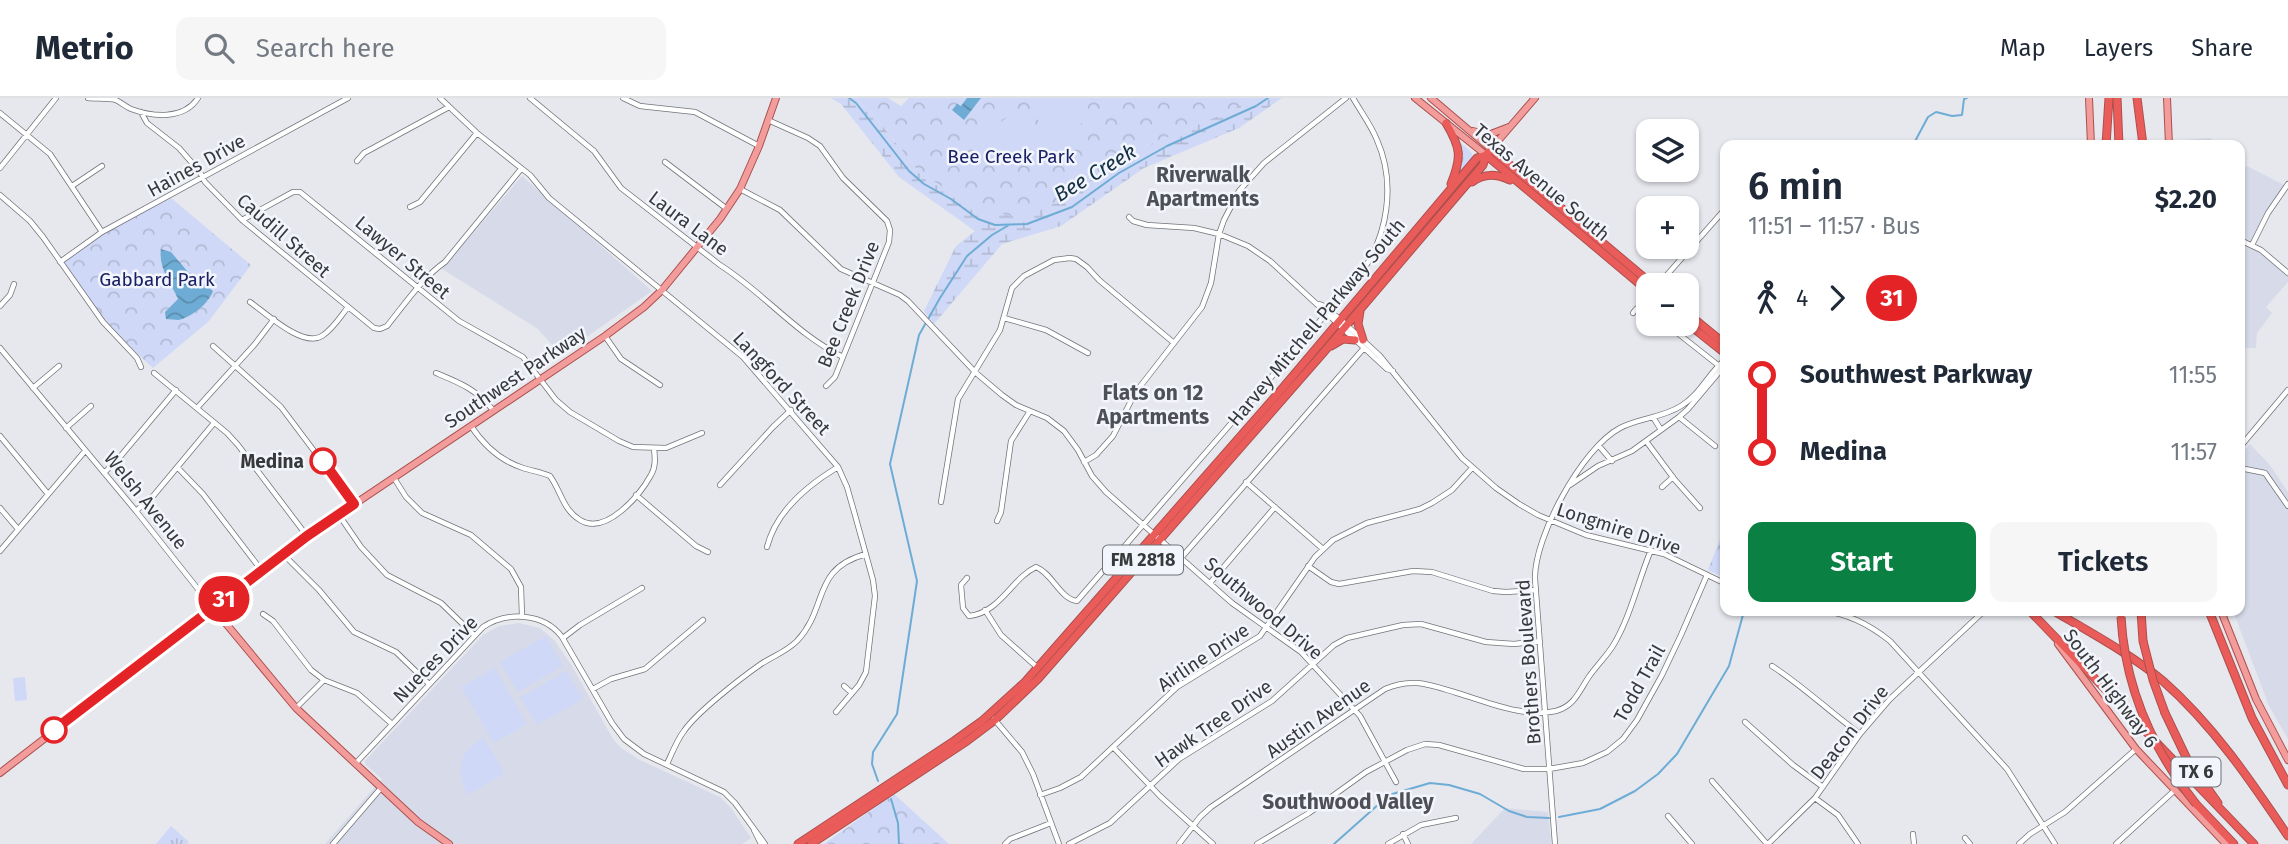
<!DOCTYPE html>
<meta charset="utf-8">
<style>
body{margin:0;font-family:"Fira Sans",sans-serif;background:#f6f6f7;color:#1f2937;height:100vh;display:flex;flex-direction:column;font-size:26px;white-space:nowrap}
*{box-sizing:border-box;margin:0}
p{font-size:23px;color:#747a83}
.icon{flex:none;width:38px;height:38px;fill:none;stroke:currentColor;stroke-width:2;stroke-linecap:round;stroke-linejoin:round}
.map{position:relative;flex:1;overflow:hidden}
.panel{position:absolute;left:1720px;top:42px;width:525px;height:476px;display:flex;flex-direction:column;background:#fff;border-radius:14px;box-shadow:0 2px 5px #0004}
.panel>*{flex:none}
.badge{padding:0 14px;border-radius:23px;font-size:24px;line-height:46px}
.buttons{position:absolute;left:1636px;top:21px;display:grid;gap:14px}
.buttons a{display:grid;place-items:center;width:63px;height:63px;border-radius:14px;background:#fff;box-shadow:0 2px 5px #0004;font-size:35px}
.map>.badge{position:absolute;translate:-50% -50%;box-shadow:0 0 0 4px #fff}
.legs{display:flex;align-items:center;gap:10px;height:77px;padding:0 28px;font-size:23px}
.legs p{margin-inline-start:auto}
.summary{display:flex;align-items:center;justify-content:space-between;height:119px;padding:0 28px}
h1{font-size:38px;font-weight:600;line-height:52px}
.action{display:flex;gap:14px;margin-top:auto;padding:14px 28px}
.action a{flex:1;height:80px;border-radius:14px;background:#0b8043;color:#fff;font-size:28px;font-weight:600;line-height:80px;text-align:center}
.action a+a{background:#f6f6f7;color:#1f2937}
ul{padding:0 28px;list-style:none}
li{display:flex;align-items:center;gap:24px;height:77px;font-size:26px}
li i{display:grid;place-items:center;width:10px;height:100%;margin:0 9px;background:currentColor}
li i::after{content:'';width:18px;height:18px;margin:-9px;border:5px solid;border-radius:50%;background:#fff}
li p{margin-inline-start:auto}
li:first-child i{background:linear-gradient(#0000 50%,currentColor 0)}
li:last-child i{background:linear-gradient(currentColor 50%,#0000 0)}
header{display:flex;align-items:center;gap:42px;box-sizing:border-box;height:98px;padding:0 35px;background:#fff;border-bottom:2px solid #e0e1e3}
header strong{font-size:33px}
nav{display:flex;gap:38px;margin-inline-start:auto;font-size:24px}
.search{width:490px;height:63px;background:#f6f6f7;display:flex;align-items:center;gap:18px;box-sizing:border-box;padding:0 24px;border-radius:14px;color:#747a83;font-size:26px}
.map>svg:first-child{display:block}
.built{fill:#d7dbe9}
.grass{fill:url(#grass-tufts)}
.wetland{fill:url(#wetland-marsh)}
.park{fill:url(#park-crowns)}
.pitch{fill:#cfd8f6}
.water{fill:url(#water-waves)}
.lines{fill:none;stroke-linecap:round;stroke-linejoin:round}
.stream{stroke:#6eacd5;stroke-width:2}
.minor-casing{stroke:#727479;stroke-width:6}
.major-casing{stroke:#ac504e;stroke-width:8}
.highway-casing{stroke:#ac504e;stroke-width:9}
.minor{stroke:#fff;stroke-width:4.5}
.major{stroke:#f29d9b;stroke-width:6}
.highway{stroke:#ea5c59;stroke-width:7}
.highway-bridge-casing{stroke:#ac504e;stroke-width:9;stroke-linecap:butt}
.highway-bridge{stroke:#ea5c59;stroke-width:7}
.line-1-casing{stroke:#fff;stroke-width:16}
.line-1{stroke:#e42327;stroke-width:10}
.stop-1-dot{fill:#fff;stroke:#e42327;stroke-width:3.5}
.labels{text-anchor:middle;stroke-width:5;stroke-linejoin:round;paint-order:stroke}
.shield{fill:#f3f5fc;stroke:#707175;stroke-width:2}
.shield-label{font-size:18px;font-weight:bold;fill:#38393b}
.park-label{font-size:19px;fill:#192064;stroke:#f3f5fc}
.street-label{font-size:19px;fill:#38393b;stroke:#f3f5fc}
.stop-label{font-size:19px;font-weight:bold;fill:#38393b;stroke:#f3f5fc;text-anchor:end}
.water-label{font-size:21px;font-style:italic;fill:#143042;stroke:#f3f5fc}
.neighbourhood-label{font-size:21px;font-weight:bold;fill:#4f5055;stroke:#f3f5fc}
</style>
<header>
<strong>Metrio</strong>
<div class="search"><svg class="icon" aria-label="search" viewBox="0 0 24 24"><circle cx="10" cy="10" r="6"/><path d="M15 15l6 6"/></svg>Search here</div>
<nav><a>Map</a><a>Layers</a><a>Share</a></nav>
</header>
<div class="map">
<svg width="2288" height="746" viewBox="0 0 2288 746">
<defs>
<pattern id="grass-tufts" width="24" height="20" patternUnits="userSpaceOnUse" patternTransform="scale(1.75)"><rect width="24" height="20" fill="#cfd8f6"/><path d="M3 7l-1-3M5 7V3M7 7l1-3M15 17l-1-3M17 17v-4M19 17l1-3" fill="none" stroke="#b2bad4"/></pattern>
<pattern id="wetland-marsh" width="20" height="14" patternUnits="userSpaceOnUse" patternTransform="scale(1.75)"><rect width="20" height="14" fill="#cfd8f6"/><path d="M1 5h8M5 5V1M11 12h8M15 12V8" fill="none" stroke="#b2bad4"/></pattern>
<pattern id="park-crowns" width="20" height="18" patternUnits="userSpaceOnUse" patternTransform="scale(1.75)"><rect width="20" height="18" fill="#cfd8f6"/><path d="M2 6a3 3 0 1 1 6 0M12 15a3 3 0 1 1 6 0" fill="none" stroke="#b2bad4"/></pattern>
<pattern id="water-waves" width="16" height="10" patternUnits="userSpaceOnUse" patternTransform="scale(1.75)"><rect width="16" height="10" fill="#6eacd5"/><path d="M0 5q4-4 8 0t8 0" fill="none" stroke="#5b8dae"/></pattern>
</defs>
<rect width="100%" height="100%" fill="#e6e8ee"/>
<path class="built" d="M 2211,40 L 2211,47 L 2171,47 L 2171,43 Z
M 2240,68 L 2249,69 L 2284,87 L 2263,120 L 2251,144 L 2240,140 Z
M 522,78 L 652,193 L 561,257 L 538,231 L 442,171 Z
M 2245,146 L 2265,158 L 2288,178 L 2288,184 L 2266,209 L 2272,215 L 2257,235 L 2256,250 L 2240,250 L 2240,155 Z
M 2250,346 L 2270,367 L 2288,394 L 2288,641 L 2269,608 L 2233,513 L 2240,513 L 2240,358 Z
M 519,525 L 540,530 L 555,543 L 572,568 L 613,641 L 621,650 L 640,662 L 720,699 L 731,710 L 751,740 L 742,746 L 325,746 L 382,681 L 365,666 L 365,663 L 483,537 L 499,528 Z
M 1505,710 L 1548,714 L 1551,746 L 1471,746 Z"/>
<path class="grass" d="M 1461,45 L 1471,54 L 1473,59 L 1459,76 L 1461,65 Z
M 171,728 L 189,744 L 187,746 L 156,746 Z"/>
<path class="wetland" d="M 831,0 L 856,0 L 881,26 L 920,75 L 976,109 L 1046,110 L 1139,51 L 1230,13 L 1251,0 L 1282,0 L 1239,30 L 1144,70 L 1061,128 L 1002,146 L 934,226 L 924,213 L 956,148 L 975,133 L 899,79 L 841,6 Z"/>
<path class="park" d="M 856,0 L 888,0 L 901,8 L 909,0 L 1251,0 L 1230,13 L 1139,51 L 1046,110 L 1010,118 L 976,109 L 920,75 L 881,26 Z
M 171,100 L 251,167 L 209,223 L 153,270 L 103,224 L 60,164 L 102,134 Z
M 1725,428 L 1726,480 L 1725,480 L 1708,472 Z
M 894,696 L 949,746 L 824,746 Z"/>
<path class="pitch" d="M 1031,0 L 1089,0 L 1089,2 C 1086,28 1071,42 1047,50 Z
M 1017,13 L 1024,15 L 1048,56 C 1023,72 992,66 978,39 Z
M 546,538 L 563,568 L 518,594 L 500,564 Z
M 495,570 L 527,626 L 494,645 L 461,589 Z
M 566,573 L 583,601 L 537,627 L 520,599 Z
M 25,579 L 27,602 L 15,603 L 13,580 Z
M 484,639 L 503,673 L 502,677 L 468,697 C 454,671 459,654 484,639 Z"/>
<path class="water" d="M 967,0 L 981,0 L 964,22 L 952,12 L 957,6 L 961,8 Z
M 161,151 L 171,154 L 187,173 L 213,193 C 209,205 191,220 178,222 C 174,222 170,221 166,221 L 165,214 L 178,201 C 171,185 158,170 161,151 Z"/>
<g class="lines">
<path class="stream" d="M 849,0 L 856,5 L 909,73 L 924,86 L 951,101 L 978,121 L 995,127 L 1027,126 L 1072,109 L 1119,75 L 1167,48 L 1256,8 L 1268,0
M 1913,47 L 1928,19 L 1936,14 L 1952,18 L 1962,17 L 1964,1 L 1967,0
M 878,683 L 872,666 L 873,654 L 897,616 L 917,483 L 890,366 L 919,237 L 940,200 L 967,158 L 992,137 L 1009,127
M 891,701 L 898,725 L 899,746
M 1559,719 L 1600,711 L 1635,693 L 1658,676 L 1677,656 L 1729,568 L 1744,513
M 1334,746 L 1389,697 L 1430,685 L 1449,687 L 1480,696 L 1509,713 L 1527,719 L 1549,720"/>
<g class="minor-casing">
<path id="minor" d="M 88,0 C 97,1 108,0 116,2 C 122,5 126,9 131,11 C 153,19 184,22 198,0
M 440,0 L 477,35 L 530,77 L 549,100 L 743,259 L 838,369 L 847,389 L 855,417 L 873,482 L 875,498 L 866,574 L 859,587 L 836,614
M 530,0 L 594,53 L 621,90 L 720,167 C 763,194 797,237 843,259
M 623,0 L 640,8 L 695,14 L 759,48
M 141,14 L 147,25 L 179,50 L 200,74 L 205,84 L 242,122 L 374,230 L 380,231 L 387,228 C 405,206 421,181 445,164 L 521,71
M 0,15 L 50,56 L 102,134
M 768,22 L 808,40 L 820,48 L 843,80 L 887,123 L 890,132 L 889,144 L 835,279 L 826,288
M 357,63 L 364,55 L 449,9
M 665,64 L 727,111
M 0,70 L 56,0
M 72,88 L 102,68
M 740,91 L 780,112 L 841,171 L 900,197 L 908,203 L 976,275 L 1002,297 L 1016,307 L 1047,320 L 1064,333 L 1078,352 L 1092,378 L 1106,394 L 1232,505 L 1301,554 L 1360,618 L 1396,684
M 0,97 L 30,123 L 43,139 L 103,224 L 137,260 L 141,269
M 410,109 L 420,104 L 477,35
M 1129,119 L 1133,123 L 1147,127 L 1194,130 L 1219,136 L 1248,148 L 1270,163 L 1387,271 L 1393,273
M 242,122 L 293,94 L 300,94 L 459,223 L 523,259 L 556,302 L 570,314 L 619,343 L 633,349 L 666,350 L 702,335
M 2240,142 L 2261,152 L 2288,175
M 2252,147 L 2268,115 L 2288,86
M 60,164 L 102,134 L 348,0
M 1658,187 L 1726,110
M 250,204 C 267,216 303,250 322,238 C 333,231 341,218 348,209
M 1318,206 L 1322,207 L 1341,222 L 1380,258 L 1462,360 L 1496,390 L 1519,406 L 1538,417 L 1586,437 L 1664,456 L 1726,486
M 0,208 L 10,197 L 14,186
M 1329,212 C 1340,200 1351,188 1361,175 C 1388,138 1396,85 1377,42 C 1371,27 1361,14 1353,0
M 1633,215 C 1637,209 1642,205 1648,211
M 1004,220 L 1046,232 L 1088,255
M 1666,226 L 1718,267
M 605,238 L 621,261 L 660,287
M 213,248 L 281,309 L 354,406
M 0,250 L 136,413 L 213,510
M 154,275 L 227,335 L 238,347 L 307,438
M 436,275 C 460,285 476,291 493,312
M 33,290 L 59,268
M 197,310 L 255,246 L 274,221
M 1653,319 L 1661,332
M 1679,319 L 1715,348
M 471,328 C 483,346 501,363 523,370 C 532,373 541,374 550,378 C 561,393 563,412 580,422 C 606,438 640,397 651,377 C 656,369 655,359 654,350
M 66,330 L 91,308
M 0,338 L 48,396
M 1646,343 L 1675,382 L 1700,410
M 1599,348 L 1612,363
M 2240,349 L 2288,292
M 1084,364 L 1096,357 L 1113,338 L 1135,295 L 1202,209 L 1211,185 L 1219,136 L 1224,122 L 1239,93 L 1264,65 L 1346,0
M 178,370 L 203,396 L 262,473
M 2240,370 L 2265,375 L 2288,408
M 104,375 L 119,360 L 176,292
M 394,380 L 406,399 L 422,415 L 471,437 L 511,471 L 521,489 L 522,518
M 1246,384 L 1323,451
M 720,387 L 773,329 L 791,312
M 1570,387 L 1598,368 L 1632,353 L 1679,319 L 1688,311 L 1726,266
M 1662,389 L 1673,379
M 636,397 L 696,448 L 708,454
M 941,404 L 958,301 L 1000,232 L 1012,190 L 1024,178 L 1054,162 L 1070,160 L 1076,161 L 1087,169 L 1099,182 L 1174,245
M 0,410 L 18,431
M 136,413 L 154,397 L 214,325
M 339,417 L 361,449 L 387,477 L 441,505 L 474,537
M 997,423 L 1001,414 L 1011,343 L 1030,313
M 767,449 C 776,413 808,387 838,369
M 0,453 L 85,353
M 283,456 L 319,492 L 354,534 L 396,554 L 428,585
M 1181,460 L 1364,250
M 1308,468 L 1331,484 L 1339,486 L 1413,473 L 1432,474 L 1493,493 L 1506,494 L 1536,492
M 967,480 L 961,487 L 963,510 L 969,518 C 1000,515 1012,480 1036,469 C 1052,475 1060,501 1077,503 L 1326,216
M 1210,485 L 1275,409
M 985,512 L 1001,537 L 1038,570
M 1822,513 C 1847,515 1870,527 1890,543 L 2007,671 L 2055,746
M 263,516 L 273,523 L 311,572 L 324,582 L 357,595 L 392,626
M 563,540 L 580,527 L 642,490
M 1772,568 C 1803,588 1830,614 1860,636
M 844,588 L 852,595
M 593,591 L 611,581 L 645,571 L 703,522
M 296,610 L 324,582
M 994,621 L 1022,654 L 1033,676 L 1059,746
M 1745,624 L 1793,667 L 1823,689
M 1113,649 L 1160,698 L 1213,746
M 355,666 L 483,529 C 508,513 544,515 562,539 L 612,625 L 624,641 L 644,656 L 724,694 L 735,705 L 765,746
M 667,666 C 672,655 677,642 684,633 C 697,614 741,580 761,566 C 773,558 786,554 797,543 C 829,509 811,471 866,456
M 1712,683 L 1767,746
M 1040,697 L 1060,690 L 1081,679 L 1177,589 L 1260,538 L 1315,459 L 1333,442 L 1367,425 L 1420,411 L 1432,405 L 1452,392 L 1472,370
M 1815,700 L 1838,717 L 1858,746
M 1668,718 L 1692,746
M 754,732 L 761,746
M 1403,736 L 1408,746
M 1913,736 L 1914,746
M 1965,740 L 1970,746
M 333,746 L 381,690
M 1005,746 L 1010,741 L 1051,725
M 1069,746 L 1110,725 L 1179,661 L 1272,603 L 1334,547 L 1347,540 L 1403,527 L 1421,526 L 1486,544 L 1514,546 L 1540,543
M 1179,746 L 1200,719 L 1211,709 L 1385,591 C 1413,579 1430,587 1457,595 C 1488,604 1523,620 1556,613 C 1574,608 1579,594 1588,580 C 1596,568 1607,558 1614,546 C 1631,517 1638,483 1651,452
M 1257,746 L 1309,715 L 1366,674 L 1407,652 L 1425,646 L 1439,647 L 1524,671 L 1549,671 L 1583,665 L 1607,654 L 1623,641 L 1637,622 L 1662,577 L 1681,537 L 1707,477
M 1388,746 L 1421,727 L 1456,720
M 1555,746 L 1535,481 C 1534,439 1582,350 1620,330 C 1639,320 1662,320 1681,308 C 1700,297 1709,274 1726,261
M 1768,746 L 1815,700 L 1860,636 L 1890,601 L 1984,513
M 2019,746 L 2030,736 L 2065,714 L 2136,651
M 2116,746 L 2175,692"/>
</g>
<g class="major-casing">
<path id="major" d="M 1415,0 L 1486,57
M 1431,0 L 1491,51 L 1535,0
M 2089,0 L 2091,47
M 2167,0 L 2169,47
M 1473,33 L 1488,37 L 1509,29
M 213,510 L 296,610 L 418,724 L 449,746
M 2221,513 L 2256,601 L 2288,662
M 2058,546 L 2136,651 L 2226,746
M 0,675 L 307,438 L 605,238 L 644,209 L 662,192 L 720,121 L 740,91 L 759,48 L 776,0"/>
</g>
<g class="highway-casing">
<path id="highway" d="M 2117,0 L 2119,47
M 2137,0 L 2143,47
M 1446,25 C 1461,50 1462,59 1451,86
M 2106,47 L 2109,0
M 1486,57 L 1648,193
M 1472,84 C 1485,75 1496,76 1510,82
M 1360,213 L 1358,226 L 1363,242
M 1687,215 L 1726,247
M 1687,225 L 1726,256
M 1331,248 L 1343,241 L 1355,242
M 2030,513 L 2254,746
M 2054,513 C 2088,533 2132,557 2163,583 C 2213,627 2251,683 2288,738
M 2141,513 L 2143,543
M 2209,513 L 2252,620 L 2288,687
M 2165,615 L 2187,661 L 2218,705
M 2196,706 L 2234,746
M 798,746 L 954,643 L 982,623 L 1025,584 L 1281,292 L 1477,60 L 1486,57
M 811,746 L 967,643 L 995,622 L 1038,581 L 1323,255 L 1483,67 L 1486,57 L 1491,51 L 1653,187"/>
</g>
<use href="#minor" class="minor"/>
<use href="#major" class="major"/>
<use href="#highway" class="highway"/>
<g class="highway-bridge-casing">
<path id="highway-bridge" d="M 2121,519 C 2125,590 2152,651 2196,706
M 2143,543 L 2153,582 L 2165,615"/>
</g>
<use href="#highway-bridge" class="highway-bridge"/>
</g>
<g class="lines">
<g class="line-1-casing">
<path id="line-1" d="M 54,632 L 307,438 L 354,406 L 323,363"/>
</g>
<use href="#line-1" class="line-1"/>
</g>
<g class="stop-1-dot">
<circle cx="323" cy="363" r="12"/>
<circle cx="54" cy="632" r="12"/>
</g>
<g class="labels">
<g class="shield">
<rect x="1103" y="447.5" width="80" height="29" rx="5"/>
<rect x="2171.5" y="659.5" width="49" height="29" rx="5"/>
</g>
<g class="shield-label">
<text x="1143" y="468">FM 2818</text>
<text x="2196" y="680">TX 6</text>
</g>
<g class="park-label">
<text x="1011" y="65">Bee Creek Park</text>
<text x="157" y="188">Gabbard Park</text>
</g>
<g class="street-label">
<text transform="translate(196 67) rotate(-29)" y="7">Haines Drive</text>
<text transform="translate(1542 84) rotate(40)" y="7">Texas Avenue South</text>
<text transform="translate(689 125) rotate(37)" y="7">Laura Lane</text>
<text transform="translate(284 137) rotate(41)" y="7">Caudill Street</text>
<text transform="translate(403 159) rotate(40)" y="7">Lawyer Street</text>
<text transform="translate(848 206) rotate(-68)" y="7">Bee Creek Drive</text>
<text transform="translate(1316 224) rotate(-50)" y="7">Harvey Mitchell Parkway South</text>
<text transform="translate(515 279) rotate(-34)" y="7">Southwest Parkway</text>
<text transform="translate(782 285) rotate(47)" y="7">Langford Street</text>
<text transform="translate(146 402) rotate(51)" y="7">Welsh Avenue</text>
<text transform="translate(1619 430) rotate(18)" y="7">Longmire Drive</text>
<text transform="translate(1264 510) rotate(40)" y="7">Southwood Drive</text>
<text transform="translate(1203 559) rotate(-34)" y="7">Airline Drive</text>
<text transform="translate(435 561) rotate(-46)" y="7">Nueces Drive</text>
<text transform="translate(1528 564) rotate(-94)" y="7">Brothers Boulevard</text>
<text transform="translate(1639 585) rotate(-61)" y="7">Todd Trail</text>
<text transform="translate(2111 590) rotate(53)" y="7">South Highway 6</text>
<text transform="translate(1318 620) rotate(-35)" y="7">Austin Avenue</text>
<text transform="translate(1213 625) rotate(-35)" y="7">Hawk Tree Drive</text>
<text transform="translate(1849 634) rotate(-52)" y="7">Deacon Drive</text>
</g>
<g class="stop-label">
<text x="304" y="370">Medina</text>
</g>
<g class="water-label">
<text transform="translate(1095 75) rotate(-31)" y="7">Bee Creek</text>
</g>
<g class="neighbourhood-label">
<text x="1203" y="84">Riverwalk<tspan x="1203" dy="24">Apartments</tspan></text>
<text x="1153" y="302">Flats on 12<tspan x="1153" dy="24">Apartments</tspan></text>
<text x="1348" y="711">Southwood Valley</text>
</g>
</g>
</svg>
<div class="buttons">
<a><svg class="icon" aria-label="layers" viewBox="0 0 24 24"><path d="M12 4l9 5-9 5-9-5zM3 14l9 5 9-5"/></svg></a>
<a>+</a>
<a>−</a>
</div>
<b class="badge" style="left:224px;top:501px;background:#e42327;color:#fff">31</b>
<section class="panel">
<div class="summary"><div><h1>6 min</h1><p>11:51 – 11:57 · Bus</p></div><b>$2.20</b></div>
<div class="legs"><svg class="icon" aria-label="walk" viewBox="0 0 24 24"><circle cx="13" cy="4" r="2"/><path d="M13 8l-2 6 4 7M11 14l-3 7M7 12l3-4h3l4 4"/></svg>4<svg class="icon" aria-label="forward" viewBox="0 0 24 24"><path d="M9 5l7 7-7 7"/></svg><b class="badge" style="background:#e42327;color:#fff">31</b></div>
<ul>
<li><i style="color:#e42327"></i><b>Southwest Parkway</b><p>11:55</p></li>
<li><i style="color:#e42327"></i><b>Medina</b><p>11:57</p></li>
</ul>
<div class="action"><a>Start</a><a>Tickets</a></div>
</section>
</div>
